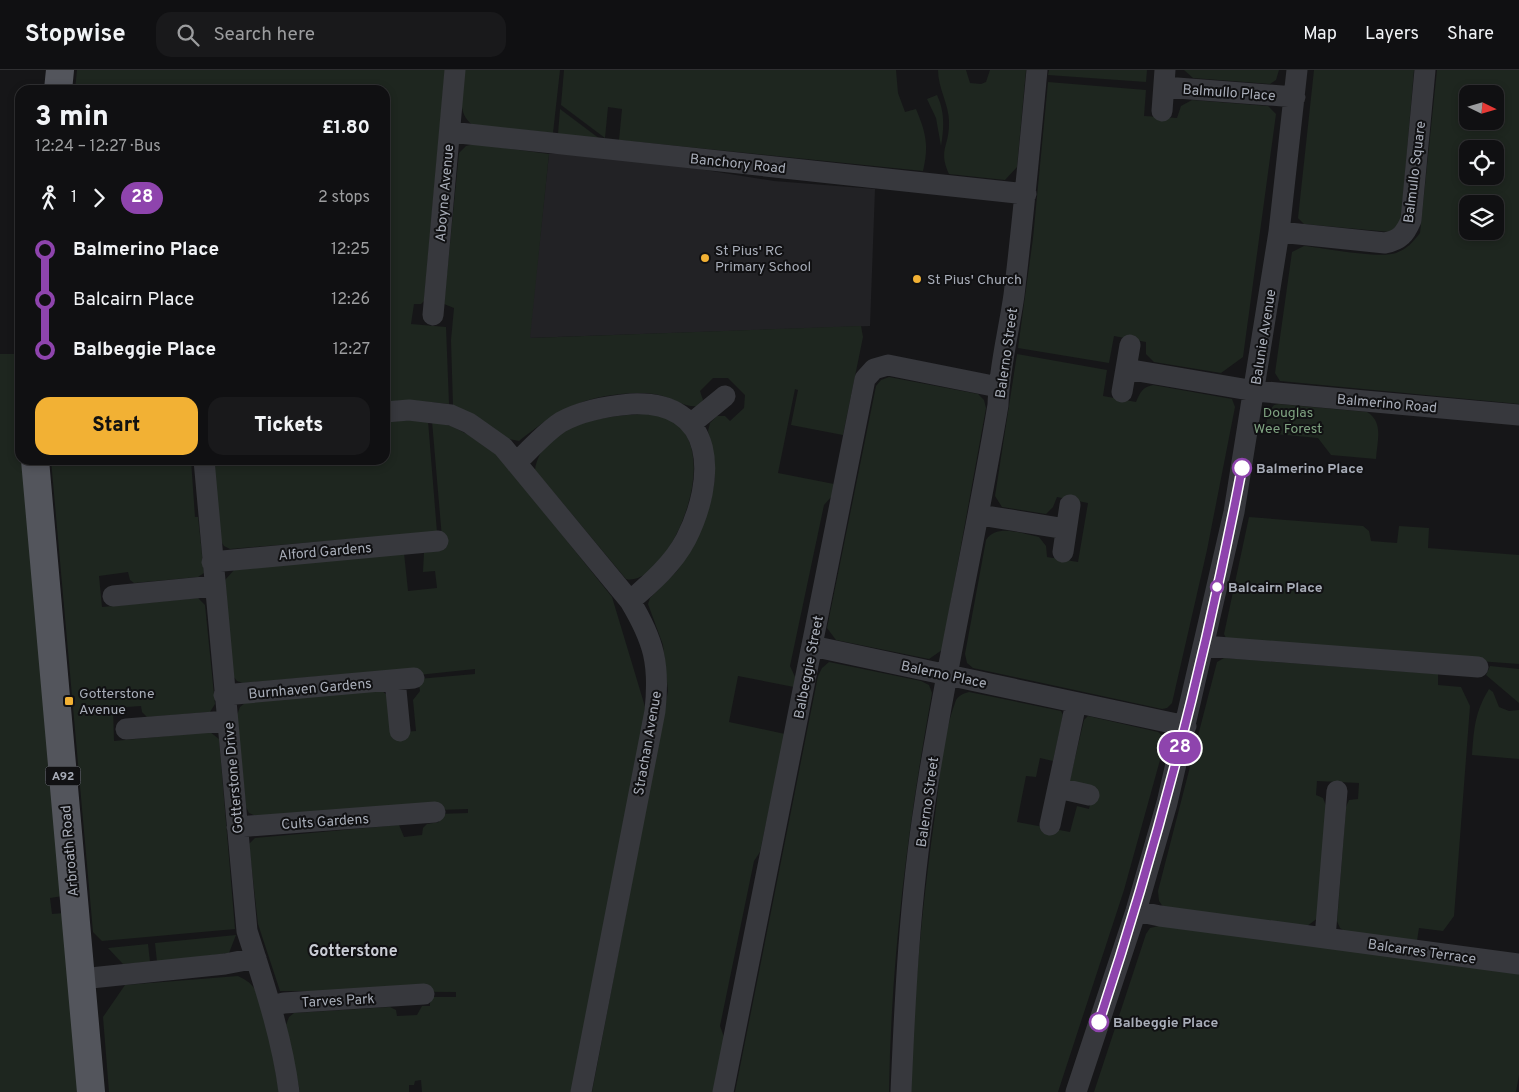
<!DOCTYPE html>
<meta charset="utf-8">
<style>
body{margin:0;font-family:Overpass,sans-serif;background:#19191b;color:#f1f3f6;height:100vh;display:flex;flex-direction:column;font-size:19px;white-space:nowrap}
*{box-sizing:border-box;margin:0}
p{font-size:16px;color:#9c9d9f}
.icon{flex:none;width:28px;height:28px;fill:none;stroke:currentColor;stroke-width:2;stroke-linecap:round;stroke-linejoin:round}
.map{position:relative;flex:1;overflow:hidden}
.side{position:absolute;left:15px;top:15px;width:375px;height:380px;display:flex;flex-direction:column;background:#101012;border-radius:15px;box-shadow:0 2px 8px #0003,0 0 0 1px #303032}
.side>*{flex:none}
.badge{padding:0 10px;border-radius:16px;font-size:18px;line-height:32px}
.needle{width:32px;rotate:95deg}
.fabs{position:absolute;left:1459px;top:15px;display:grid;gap:10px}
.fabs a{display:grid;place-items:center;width:45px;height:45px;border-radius:10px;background:#101012;box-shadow:0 2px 8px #0003,0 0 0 1px #303032;font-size:25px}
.map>.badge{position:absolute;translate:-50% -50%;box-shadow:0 0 0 2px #fff}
.legs{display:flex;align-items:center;gap:8px;height:55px;padding:0 20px;font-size:16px}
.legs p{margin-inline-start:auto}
.headline{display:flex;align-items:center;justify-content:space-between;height:85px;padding:0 20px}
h1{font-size:28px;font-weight:800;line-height:38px}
.primary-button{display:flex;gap:10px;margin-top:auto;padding:10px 20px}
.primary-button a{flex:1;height:58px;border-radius:15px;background:#f2b134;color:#111;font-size:20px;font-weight:800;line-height:58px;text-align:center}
.primary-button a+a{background:#19191b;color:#f1f3f6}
ul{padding:0 20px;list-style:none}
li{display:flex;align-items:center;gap:18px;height:50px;font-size:19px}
li i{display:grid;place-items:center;width:8px;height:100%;margin:0 6px;background:currentColor}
li i::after{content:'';width:12px;height:12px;margin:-6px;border:4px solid;border-radius:50%;background:#101012}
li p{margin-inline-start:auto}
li:first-child i{background:linear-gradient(#0000 50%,currentColor 0)}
li:last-child i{background:linear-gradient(currentColor 50%,#0000 0)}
header{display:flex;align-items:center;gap:30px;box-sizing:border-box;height:70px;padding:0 25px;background:#101012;border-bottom:1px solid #303032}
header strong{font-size:24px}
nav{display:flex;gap:28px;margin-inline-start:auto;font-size:18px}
.search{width:350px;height:45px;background:#19191b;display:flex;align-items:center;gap:12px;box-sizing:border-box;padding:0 18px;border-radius:15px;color:#9c9d9f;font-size:19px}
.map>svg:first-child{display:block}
.built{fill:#222225}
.green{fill:#1e261f;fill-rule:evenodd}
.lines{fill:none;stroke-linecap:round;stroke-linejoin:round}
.minor{stroke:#37383d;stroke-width:21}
.major{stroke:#53555c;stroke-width:28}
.line-1-casing{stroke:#fff;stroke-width:11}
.line-1{stroke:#8e44ad;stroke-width:8}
.poi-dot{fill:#f2b134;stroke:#111113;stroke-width:2}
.stop-1-dot{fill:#fff;stroke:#8e44ad;stroke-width:2.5}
.labels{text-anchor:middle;stroke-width:4;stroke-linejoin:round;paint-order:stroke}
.shield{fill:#111113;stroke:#7b7e86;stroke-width:1}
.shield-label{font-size:12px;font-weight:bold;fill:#a8adb8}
.street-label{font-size:14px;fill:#a8adb8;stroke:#111113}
.poi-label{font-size:14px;fill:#a8adb8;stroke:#111113;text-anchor:start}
.park-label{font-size:14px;fill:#7fa381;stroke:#111113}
.stop-label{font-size:14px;font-weight:bold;fill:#a8adb8;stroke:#111113;text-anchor:start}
.quarter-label{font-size:16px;font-weight:bold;fill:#c9ccd4;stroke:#111113}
</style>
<header>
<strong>Stopwise</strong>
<div class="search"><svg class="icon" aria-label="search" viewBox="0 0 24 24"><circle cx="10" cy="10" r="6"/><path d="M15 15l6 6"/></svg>Search here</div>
<nav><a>Map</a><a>Layers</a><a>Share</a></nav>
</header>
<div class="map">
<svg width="1519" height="1022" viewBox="0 0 1519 1022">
<rect width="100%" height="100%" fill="#161618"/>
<path class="built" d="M 549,84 L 606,84 L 774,111 L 875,119 L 870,256 L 529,268 Z"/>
<path class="green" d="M 77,0 L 445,0 L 424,231 L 421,234 L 414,234 L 411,254 L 446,257 L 449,334 L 408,330 L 385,332 L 385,20 L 75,20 Z
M 465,0 L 560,0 L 553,63 L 473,55 C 455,43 463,19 465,0 Z
M 564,0 L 896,0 L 898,23 L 905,42 L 916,39 C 926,63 929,75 923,101 L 619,70 L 622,39 L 608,37 L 605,68 L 561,35 Z
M 938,0 L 966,0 L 970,13 L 981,14 L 986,12 L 990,0 L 1026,0 L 1017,97 L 1005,110 L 949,104 C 938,80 949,77 949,54 C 950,36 938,19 938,0 Z
M 1049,0 L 1147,0 L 1146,12 L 1048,5 Z
M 1184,0 L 1279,0 L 1276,10 L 1270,14 L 1193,8 Z
M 1314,0 L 1414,0 L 1401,150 L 1397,157 L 1390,162 L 1304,154 L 1298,148 Z
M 1437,0 L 1519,0 L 1519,334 L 1280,311 L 1275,303 L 1292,182 L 1304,176 C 1325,178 1378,189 1396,183 C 1407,179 1413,172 1420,163 ZM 1468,24 L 1495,24 L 1495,51 L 1468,51 ZM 1468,79 L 1495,79 L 1495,106 L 1468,106 ZM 1468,134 L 1495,134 L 1495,161 L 1468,161 Z
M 1048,12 L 1146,20 L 1144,46 L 1177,48 L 1181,36 L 1192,30 L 1268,36 L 1276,44 L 1243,287 L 1221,303 L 1154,292 L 1146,284 L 1146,272 L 1114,266 L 1109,293 L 1018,278 L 1033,168 Z
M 937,25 C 945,42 944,58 941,76 L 936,48 L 927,29 Z
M 560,39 L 600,69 L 558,64 Z
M 474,74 L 549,84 L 530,268 L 861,256 L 863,267 L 843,365 L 791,355 L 798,320 L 795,319 L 778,403 L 834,414 L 832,426 L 824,435 L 790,596 L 796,609 L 794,617 L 738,606 L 729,652 L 785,664 L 760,782 L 754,791 L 720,956 L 724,967 L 713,1022 L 592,1022 L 668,621 L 663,575 L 648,534 L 650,528 L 677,501 L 697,468 L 711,430 L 715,409 L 714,387 L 708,361 L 710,353 L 717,346 L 725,346 L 730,351 L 744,338 L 745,325 L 728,308 L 713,308 L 700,321 L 703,330 L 699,336 C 685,338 673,328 659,325 C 646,322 634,323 621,324 C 577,328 553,344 519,371 L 509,369 L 453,336 L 451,270 L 454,238 L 444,234 L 459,83 L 466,76 Z
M 0,284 L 14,284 L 20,390 L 23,390 L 63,826 L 50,828 L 52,844 L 64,843 L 80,1022 L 0,1022 Z
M 1017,284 L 1107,300 L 1103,326 L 1136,332 C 1140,322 1143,317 1153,315 L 1232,329 L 1235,337 L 1207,480 L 1172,633 L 1167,638 L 1162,639 L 973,598 L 967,593 L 965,584 L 986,470 C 997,453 1022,464 1039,467 L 1046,476 L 1047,487 L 1078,492 L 1088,433 L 1057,427 L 1053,437 L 1046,444 L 1002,437 L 995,426 Z
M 889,307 L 978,324 L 984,330 L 986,338 L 942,580 L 929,589 L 836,570 L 827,558 L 876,316 L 881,310 Z
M 1279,334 L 1367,342 C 1384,352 1377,372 1376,389 L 1331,385 L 1318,368 L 1264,363 L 1269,341 L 1274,335 Z
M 647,344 C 653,345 663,346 669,349 C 729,379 666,519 626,509 L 535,400 C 542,353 608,345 647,344 Z
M 412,350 L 428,351 L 437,462 L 230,479 L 224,476 L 221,471 L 214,396 L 216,390 L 385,390 L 385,352 Z
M 432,351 L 451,356 L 467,364 L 499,386 L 612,527 L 646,640 L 571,1022 L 422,1022 L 421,1010 L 415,1011 L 414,1015 L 409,1015 L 409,1022 L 300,1022 L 286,955 L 289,947 L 294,943 L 390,937 L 396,940 L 397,946 L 417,945 L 422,936 L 430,936 L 430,927 L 456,927 L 456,922 L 280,921 L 258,854 L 249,774 L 255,768 L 399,755 L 404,767 L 422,765 L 423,758 L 427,754 L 439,752 L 439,744 L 468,743 L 468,739 L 256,746 L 249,743 L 246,737 L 237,645 L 240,637 L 245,633 L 381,620 L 387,625 L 391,663 L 416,661 L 413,630 L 420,621 L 418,609 L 475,604 L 475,599 L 418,605 L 417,598 L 243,613 L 237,611 L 233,606 L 225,510 L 234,500 L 404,483 L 408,521 L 437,518 L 435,501 L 423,502 L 424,483 L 443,480 Z
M 51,390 L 191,390 L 195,447 L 198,447 L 204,503 L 198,507 L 134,513 L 130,510 L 128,502 L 99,506 L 102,537 L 198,528 L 205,535 L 215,634 L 210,642 L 147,647 L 142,642 L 141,636 L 113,638 L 114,671 L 210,662 L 219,669 L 235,859 L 102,871 L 93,862 Z
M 1249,447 L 1363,456 L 1369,461 L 1371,471 L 1397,473 L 1399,456 L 1429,458 L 1428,478 L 1519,485 L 1519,594 L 1234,573 L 1227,570 L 1224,564 Z
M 1224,588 L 1438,604 L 1438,615 L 1461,617 L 1470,636 L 1454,846 L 1443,861 L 1419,858 L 1417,871 L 1346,862 L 1340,858 L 1337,851 L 1346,737 L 1349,730 L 1358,729 L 1359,713 L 1317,711 L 1316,725 L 1323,728 L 1326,736 L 1318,848 L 1307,856 L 1164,838 L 1159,831 L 1158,821 L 1217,592 Z
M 829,592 L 921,611 L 929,615 L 932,623 C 908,755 891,888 889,1022 L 735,1022 L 818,606 L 822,598 Z
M 1490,596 L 1519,599 L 1519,633 L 1486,605 Z
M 1489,619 L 1493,622 L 1499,637 L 1509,641 L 1519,640 L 1519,689 L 1472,685 C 1474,658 1475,642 1489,619 Z
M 969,622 L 1061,641 L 1063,645 L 1053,691 L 1040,688 L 1036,707 L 1026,706 L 1017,752 L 1070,762 L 1077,736 L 1089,739 L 1094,719 L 1069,713 L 1084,650 L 1088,646 L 1158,662 L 1163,666 L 1165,672 L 1124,820 L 1058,1022 L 911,1022 C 913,929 922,837 935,745 C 940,708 942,668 955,633 C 957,626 962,624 969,622 Z
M 1167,854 L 1519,899 L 1519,1005 L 1516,1022 L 1094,1022 L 1146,864 L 1150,858 Z
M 236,865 L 229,883 L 157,892 L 155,873 Z
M 148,874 L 150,892 L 123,894 L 108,878 Z
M 238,906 C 244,909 250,912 254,918 C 266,937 275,998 279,1022 L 109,1022 L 103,947 L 125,915 Z"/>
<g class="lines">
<path class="minor" d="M 1164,17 L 1295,27
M 1162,41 L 1165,0
M 450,62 L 1026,124
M 1279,162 L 1385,173 C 1400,170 1405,164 1411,150 L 1425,0
M 433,245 L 455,0
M 1126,299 L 1255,321 L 1519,345
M 1122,322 L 1130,275
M 385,342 L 409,340 L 451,345 L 469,353 L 503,377 L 630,531 C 654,571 660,594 655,641 L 581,1022
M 692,353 L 725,326
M 204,390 L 247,861 C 264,914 282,967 289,1022
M 516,393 C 531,379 544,363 561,352 C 583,340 607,336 631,334 C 718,330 716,410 686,469 C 673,494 651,513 630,531
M 980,445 L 1066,459
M 1063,482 L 1070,435
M 212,492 L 438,471
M 113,526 L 215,516
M 812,576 L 1186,656
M 1204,576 L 1478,597
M 395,610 L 400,661
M 224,625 L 414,608
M 126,659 L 227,651
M 1058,718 L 1089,725
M 1050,755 L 1076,633
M 237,757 L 435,742
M 1136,841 L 1160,846 L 1519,894
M 1325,868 L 1337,721
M 81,909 L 225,894 L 256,888
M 271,936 L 284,933 L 424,924
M 723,1022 L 865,309 L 874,299 L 888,295 L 998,317
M 901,1022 C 905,925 910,828 925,732 C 945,599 976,468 998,335 C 999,298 1009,261 1014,225 C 1023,150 1030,75 1037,0
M 1076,1022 L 1136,841 L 1167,733 L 1234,442 L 1279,162 L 1297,0"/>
<path class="major" d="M 58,20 L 60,0
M 35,390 L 91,1022"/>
</g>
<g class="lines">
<g class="line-1-casing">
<path id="line-1" d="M 1099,952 C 1159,771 1206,586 1242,398"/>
</g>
<use href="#line-1" class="line-1"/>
</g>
<g class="poi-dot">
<circle cx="705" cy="188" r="5"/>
<circle cx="917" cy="209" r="5"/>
<rect x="64" y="626" width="10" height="10" rx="2.5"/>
</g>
<g class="stop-1-dot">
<circle cx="1242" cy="398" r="9"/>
<circle cx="1217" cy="517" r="6"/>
<circle cx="1099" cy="952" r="9"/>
</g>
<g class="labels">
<rect class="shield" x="45.5" y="696.5" width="35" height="19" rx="4"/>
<g class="shield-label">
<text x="63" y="710">A92</text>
</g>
<g class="street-label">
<text transform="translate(1229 22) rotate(4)" y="5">Balmullo Place</text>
<text transform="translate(738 93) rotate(6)" y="5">Banchory Road</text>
<text transform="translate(1414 102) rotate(-83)" y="5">Balmullo Square</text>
<text transform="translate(444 123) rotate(-85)" y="5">Aboyne Avenue</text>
<text transform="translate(1263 267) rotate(-81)" y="5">Balunie Avenue</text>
<text transform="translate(1006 283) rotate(-82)" y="5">Balerno Street</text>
<text transform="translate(1387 333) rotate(5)" y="5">Balmerino Road</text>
<text transform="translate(325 481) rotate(-5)" y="5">Alford Gardens</text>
<text transform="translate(808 597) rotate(-79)" y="5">Balbeggie Street</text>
<text transform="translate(944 604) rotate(12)" y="5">Balerno Place</text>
<text transform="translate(310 618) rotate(-5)" y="5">Burnhaven Gardens</text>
<text transform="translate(647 673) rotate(-80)" y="5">Strachan Avenue</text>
<text transform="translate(233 708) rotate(-95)" y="5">Gotterstone Drive</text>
<text transform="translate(927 732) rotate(-82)" y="5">Balerno Street</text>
<text transform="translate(325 751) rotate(-4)" y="5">Cults Gardens</text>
<text transform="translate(69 781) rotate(-95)" y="5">Arbroath Road</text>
<text transform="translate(1422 881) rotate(8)" y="5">Balcarres Terrace</text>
<text transform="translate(338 930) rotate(-3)" y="5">Tarves Park</text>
</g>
<g class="poi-label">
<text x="715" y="185">St Pius' RC<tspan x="715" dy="16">Primary School</tspan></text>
<text x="927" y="214">St Pius' Church</text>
<text x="79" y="628">Gotterstone<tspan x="79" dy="16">Avenue</tspan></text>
</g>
<g class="park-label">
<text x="1288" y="347">Douglas<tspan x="1288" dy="16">Wee Forest</tspan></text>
</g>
<g class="stop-label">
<text x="1256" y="403">Balmerino Place</text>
<text x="1228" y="522">Balcairn Place</text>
<text x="1113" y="957">Balbeggie Place</text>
</g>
<g class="quarter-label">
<text x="353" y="886">Gotterstone</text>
</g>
</g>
</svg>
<div class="fabs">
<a><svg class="needle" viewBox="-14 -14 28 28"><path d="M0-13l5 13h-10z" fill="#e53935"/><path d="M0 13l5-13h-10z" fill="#9c9d9f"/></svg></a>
<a><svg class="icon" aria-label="locate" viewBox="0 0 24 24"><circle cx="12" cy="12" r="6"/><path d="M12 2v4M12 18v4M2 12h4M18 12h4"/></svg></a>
<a><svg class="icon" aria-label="layers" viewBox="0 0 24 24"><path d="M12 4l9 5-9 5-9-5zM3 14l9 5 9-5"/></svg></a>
</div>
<b class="badge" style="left:1180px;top:678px;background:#8e44ad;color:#fff">28</b>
<section class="side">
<div class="headline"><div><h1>3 min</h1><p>12:24 – 12:27 · Bus</p></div><b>£1.80</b></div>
<div class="legs"><svg class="icon" aria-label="walk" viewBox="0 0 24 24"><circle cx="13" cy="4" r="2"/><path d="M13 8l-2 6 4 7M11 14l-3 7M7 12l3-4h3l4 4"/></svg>1<svg class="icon" aria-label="forward" viewBox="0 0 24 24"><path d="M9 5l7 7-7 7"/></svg><b class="badge" style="background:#8e44ad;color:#fff">28</b><p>2 stops</p></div>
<ul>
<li><i style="color:#8e44ad"></i><b>Balmerino Place</b><p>12:25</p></li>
<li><i style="color:#8e44ad"></i><span>Balcairn Place</span><p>12:26</p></li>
<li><i style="color:#8e44ad"></i><b>Balbeggie Place</b><p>12:27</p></li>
</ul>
<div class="primary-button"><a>Start</a><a>Tickets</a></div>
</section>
</div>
